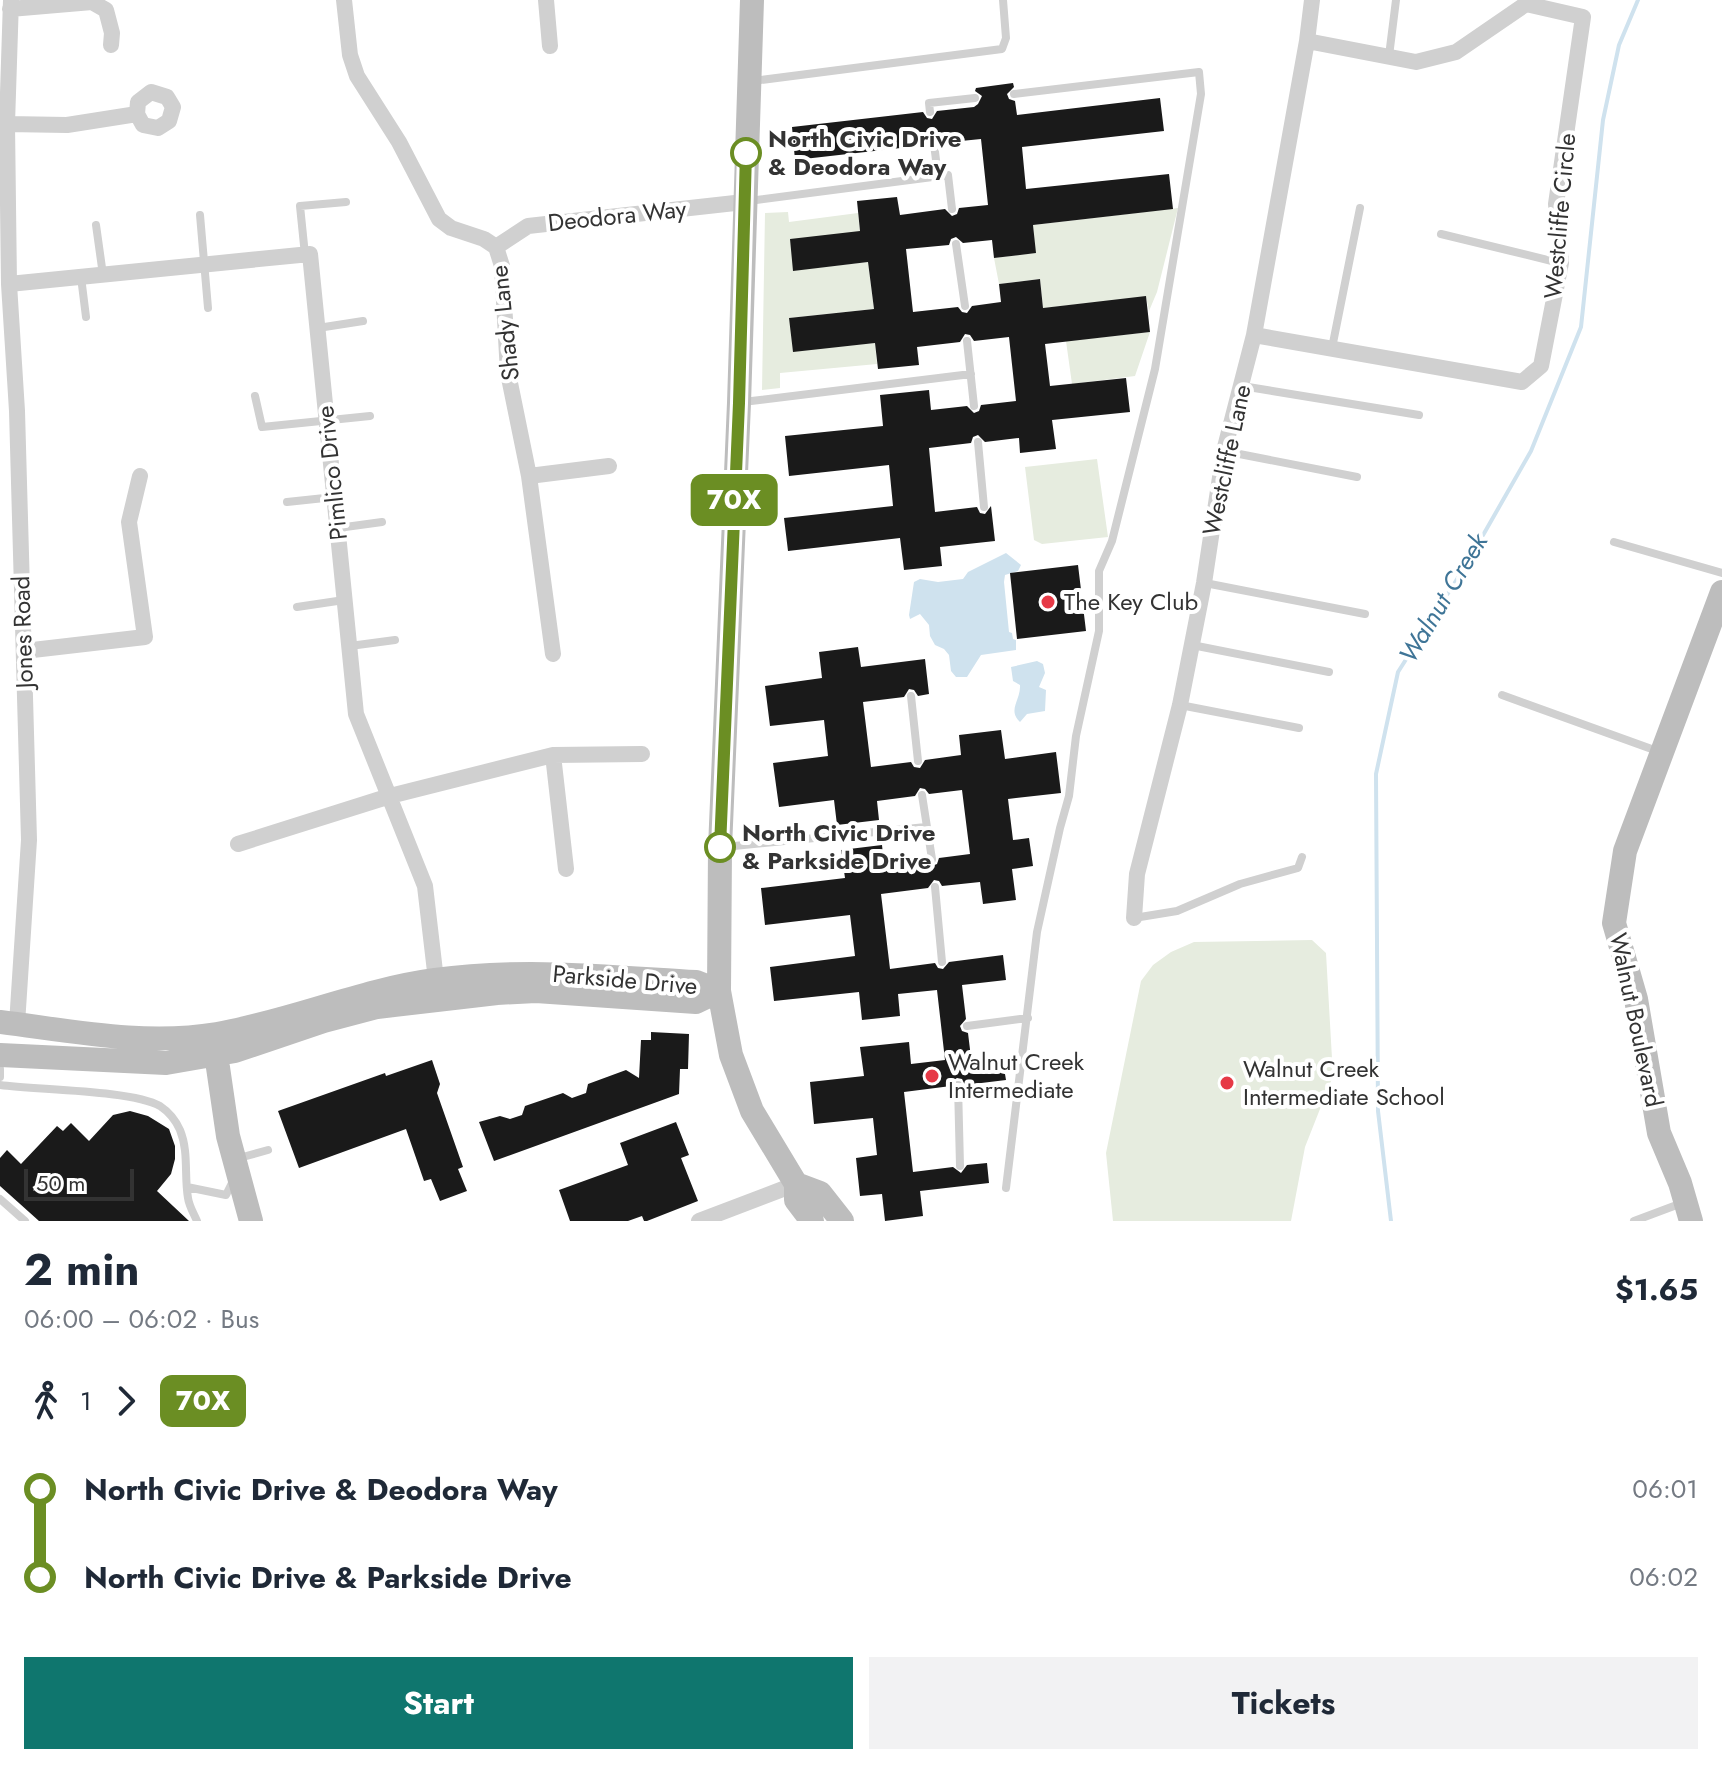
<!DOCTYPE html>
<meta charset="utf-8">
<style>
body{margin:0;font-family:Jost,sans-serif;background:#f2f2f3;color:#1f2937;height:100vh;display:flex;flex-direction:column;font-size:30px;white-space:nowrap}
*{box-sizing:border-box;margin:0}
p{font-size:26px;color:#747a83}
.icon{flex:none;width:44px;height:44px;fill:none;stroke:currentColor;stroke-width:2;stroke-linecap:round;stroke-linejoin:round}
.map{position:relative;height:1221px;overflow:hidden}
.panel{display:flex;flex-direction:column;background:#fff;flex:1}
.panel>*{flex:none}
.badge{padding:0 16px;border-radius:12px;font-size:28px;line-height:52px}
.scale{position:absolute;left:24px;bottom:20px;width:110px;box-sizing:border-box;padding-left:8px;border:4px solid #333;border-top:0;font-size:22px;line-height:28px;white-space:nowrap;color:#333;-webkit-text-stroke:6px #fff;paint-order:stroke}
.map>.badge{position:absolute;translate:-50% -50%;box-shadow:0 0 0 4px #fff}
.legs{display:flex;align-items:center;gap:12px;height:88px;padding:0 24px;font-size:26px}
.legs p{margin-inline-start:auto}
.overview{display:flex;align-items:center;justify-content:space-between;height:136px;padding:0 24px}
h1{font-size:44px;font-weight:700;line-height:60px}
.action{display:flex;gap:16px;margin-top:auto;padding:16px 24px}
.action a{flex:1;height:92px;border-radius:0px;background:#0f766e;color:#fff;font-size:32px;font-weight:700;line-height:92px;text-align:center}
.action a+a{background:#f2f2f3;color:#1f2937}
ul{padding:0 24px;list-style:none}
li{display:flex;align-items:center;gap:28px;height:88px;font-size:30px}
li i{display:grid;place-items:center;width:12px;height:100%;margin:0 10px;background:currentColor}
li i::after{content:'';width:20px;height:20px;margin:-10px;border:6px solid;border-radius:50%;background:#fff}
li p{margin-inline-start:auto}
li:first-child i{background:linear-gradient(#0000 50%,currentColor 0)}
li:last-child i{background:linear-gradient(currentColor 50%,#0000 0)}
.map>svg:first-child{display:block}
.green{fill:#e6ecdf}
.water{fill:#cfe2ee}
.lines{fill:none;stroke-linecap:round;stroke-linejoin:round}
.stream{stroke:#cfe2ee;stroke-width:4}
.building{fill:#1a1a1a}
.lane{stroke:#d0d0d0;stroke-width:8}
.street{stroke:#d0d0d0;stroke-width:16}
.secondary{stroke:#bdbdbd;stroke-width:24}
.line-1-casing{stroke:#fff;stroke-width:18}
.line-1{stroke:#6b8e23;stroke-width:12}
.stop-1-dot{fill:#fff;stroke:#6b8e23;stroke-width:4}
.poi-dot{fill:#e63946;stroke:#fff;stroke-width:3}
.labels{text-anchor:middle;stroke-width:8;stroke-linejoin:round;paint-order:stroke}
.stop-label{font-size:24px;font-weight:bold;fill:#333;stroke:#fff;text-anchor:start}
.street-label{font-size:24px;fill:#333;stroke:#fff}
.poi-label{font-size:24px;fill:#333;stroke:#fff;text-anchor:start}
.water-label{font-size:26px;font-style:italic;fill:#3f7597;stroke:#fff}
</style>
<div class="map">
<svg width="1722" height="1221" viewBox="0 0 1722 1221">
<rect width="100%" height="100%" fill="#fff"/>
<path class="green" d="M 1178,208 L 1157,292 L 1149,311 L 1146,297 L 1043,308 L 1040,279 L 999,284 L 994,258 L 1035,253 L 1033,225 Z
M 788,212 L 789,222 L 858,213 L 860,231 L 794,270 L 868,262 L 874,309 L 790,318 L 793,351 L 875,343 L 877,364 L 780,373 L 780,388 L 762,390 L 765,213 Z
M 1150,332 L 1135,376 L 1072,384 L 1066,341 Z
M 1097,459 L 1108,537 L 1042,544 L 1034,540 L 1025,467 Z
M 1312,940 L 1326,953 L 1333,1076 L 1305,1147 L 1291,1221 L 1113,1221 L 1106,1153 L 1141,981 L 1153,965 L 1171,952 L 1194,942 Z"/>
<path class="water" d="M 1006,553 L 1021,565 L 1018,571 L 1005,575 L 1004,582 L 1009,632 L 1012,633 L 1013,639 L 1016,640 L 1016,650 L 981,655 L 967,677 L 956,677 L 951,671 L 949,655 L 944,649 L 935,645 L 930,636 L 929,625 L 920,614 L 910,619 L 909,615 L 914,582 L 920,579 L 938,582 L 963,579 L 968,572 Z
M 1037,661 L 1043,664 L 1045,673 L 1039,687 L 1046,690 L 1045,711 L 1027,714 L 1020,722 C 1007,710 1021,700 1020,685 L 1013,681 L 1011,667 Z"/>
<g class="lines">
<path class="stream" d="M 1391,1221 L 1378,1111 L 1376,774 L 1398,672 L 1466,565 L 1531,451 L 1581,327 L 1603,120 L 1619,45 L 1638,0"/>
</g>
<path class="building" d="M 1013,83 L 1014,87 L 1007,94 L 1009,99 L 1015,101 L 1017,115 L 1160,98 L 1164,131 L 1022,147 L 1026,189 L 1169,174 L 1173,209 L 1033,225 L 1036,253 L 994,258 L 992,240 L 963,243 L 956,237 L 951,239 L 949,245 L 906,249 L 913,312 L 958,307 L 962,312 L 967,313 L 972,306 L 1001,302 L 999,284 L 1040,279 L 1043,308 L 1146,296 L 1150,332 L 1045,344 L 1050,386 L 1126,378 L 1130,412 L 1052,420 L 1056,449 L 1020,453 L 1019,438 L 985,442 L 978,435 L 973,437 L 971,443 L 929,448 L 935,512 L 977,507 L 980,513 L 985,514 L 991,506 L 995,541 L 940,547 L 942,566 L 904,570 L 900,538 L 788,551 L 784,518 L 893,506 L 889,465 L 789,476 L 785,436 L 883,426 L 880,395 L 929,390 L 931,410 L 967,406 L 974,413 L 979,411 L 981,405 L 1016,401 L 1009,337 L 974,341 L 970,335 L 965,334 L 960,342 L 917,347 L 919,365 L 878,369 L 875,343 L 793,352 L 789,318 L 874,309 L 868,262 L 793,271 L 790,239 L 860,231 L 857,201 L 897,197 L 900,215 L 945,209 L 952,216 L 957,214 L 959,208 L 988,205 L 981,139 L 941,143 L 934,137 L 929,139 L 927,145 L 795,160 L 792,127 L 923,112 L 927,118 L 932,119 L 937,111 L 974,107 L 978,104 L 982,96 L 975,91 L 976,88 Z
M 1078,565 L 1086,631 L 1017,639 L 1010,573 Z
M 858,647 L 861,667 L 925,659 L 929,694 L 918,696 L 914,690 L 909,689 L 904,697 L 863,702 L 871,767 L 911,762 L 914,767 L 920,768 L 925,760 L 961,755 L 959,735 L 1001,730 L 1005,759 L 1056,752 L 1061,793 L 1008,799 L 1013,840 L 1029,838 L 1033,866 L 1012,869 L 1016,900 L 983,904 L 980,882 L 942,886 L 939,881 L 934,880 L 928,888 L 881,894 L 890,969 L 935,963 L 938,968 L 943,969 L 949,962 L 1003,955 L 1006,980 L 962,985 L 966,1019 L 960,1026 L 962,1031 L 968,1033 L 972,1066 L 1003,1062 L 1006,1080 L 965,1085 L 962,1079 L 957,1078 L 952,1081 L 951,1086 L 904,1092 L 913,1172 L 953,1167 L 961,1173 L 967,1165 L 987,1163 L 989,1183 L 920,1191 L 923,1216 L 885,1221 L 882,1194 L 860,1196 L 856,1158 L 877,1155 L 873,1118 L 814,1124 L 810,1082 L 864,1076 L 860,1047 L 909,1042 L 911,1064 L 945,1060 L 937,990 L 898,994 L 900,1016 L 862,1020 L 859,992 L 774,1001 L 770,967 L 855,956 L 850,915 L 765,925 L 761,888 L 845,878 L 841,850 L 882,845 L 884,864 L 925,860 L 932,866 L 937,864 L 939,858 L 970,854 L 962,790 L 929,794 L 925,789 L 920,788 L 915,796 L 877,801 L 879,820 L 837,825 L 834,800 L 779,807 L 773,763 L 828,756 L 824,720 L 770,726 L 765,686 L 822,678 L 819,652 Z
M 651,1032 L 689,1034 L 688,1069 L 680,1069 L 679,1094 L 494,1161 L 479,1122 L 500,1116 L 510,1119 L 522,1115 L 525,1106 L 563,1093 L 572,1098 L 586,1093 L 588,1084 L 626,1070 L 639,1078 L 641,1040 L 651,1040 Z
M 432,1060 L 440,1084 L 437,1093 L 463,1167 L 458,1169 L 467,1191 L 440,1201 L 431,1179 L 424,1181 L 406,1129 L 299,1168 L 278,1111 L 385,1073 L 386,1076 Z
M 130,1111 L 148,1116 L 169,1129 L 175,1146 L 175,1159 L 171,1174 L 157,1191 L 189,1221 L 39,1221 L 0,1186 L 0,1158 L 7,1150 L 21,1164 L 57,1126 L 63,1131 L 71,1123 L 89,1141 L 113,1115 Z
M 676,1122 L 689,1155 L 681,1158 L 698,1201 L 647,1221 L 644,1221 L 642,1216 L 628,1221 L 570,1221 L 559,1190 L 628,1165 L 620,1143 Z"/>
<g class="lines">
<path class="lane" d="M 1389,56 L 1396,0
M 753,81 L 1002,49 L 1006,38 L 1003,0
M 930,112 L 929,103 L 975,98
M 934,144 L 938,176
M 749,201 L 948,175 L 952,209
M 200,215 L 208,308
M 96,225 L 103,275
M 1441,234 L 1560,263
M 956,244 L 965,306
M 305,255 L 300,206 L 346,202
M 81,277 L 86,317
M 318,328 L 363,321
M 967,341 L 974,406
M 1332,348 L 1360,208
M 1242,386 L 1419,415
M 255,396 L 262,427 L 370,416
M 743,402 L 971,374
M 978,442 L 984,507
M 1224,451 L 1357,477
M 287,502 L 334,497
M 338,528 L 382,522
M 1614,542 L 1722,573
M 1205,583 L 1365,614
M 297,607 L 344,600
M 1192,645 L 1329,672
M 350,646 L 395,640
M 1502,695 L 1660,752
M 911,696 L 918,761
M 1180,705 L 1299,728
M 922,795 L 932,859
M 724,847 L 926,827
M 935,887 L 942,962
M 1134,918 L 1177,911 L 1240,884 L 1298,868 L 1302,857
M 967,1026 L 1028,1018
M 0,1069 L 0,1077
M 0,1085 C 37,1090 132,1090 160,1106 C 169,1112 176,1121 180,1130 C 189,1152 184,1175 188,1198 C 189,1206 194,1214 197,1221
M 958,1085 L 960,1166
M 239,1158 L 268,1150
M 187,1187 L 226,1195 L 233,1181
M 1006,1188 L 1037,932 L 1060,828 L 1069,796 L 1076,736 L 1099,631 L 1099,571 L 1112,541 L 1155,369 L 1201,94 L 1199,72 L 1014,94
M 0,1199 L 25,1221
M 1634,1221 L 1682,1203"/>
<path class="street" d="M 11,0 L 7,124 L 9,284 L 17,411 L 29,840 L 17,1024
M 344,0 L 350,55 L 357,76 L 399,142 L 439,219 L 451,228 L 484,239 L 496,247 L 502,266 L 508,373 L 529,476 L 553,654
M 546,0 L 550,46
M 10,9 L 92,2 L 106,10 L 112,33 L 111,45
M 7,124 L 67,125 L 137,114 L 143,125 L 158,128 L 169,121 L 173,107 L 167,97 L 151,92 L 138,102 L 137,114
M 496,247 L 528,226 L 744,202
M 9,284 L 310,254 L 356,714 L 425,886 L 436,980
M 1254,335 L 1522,382 L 1541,366 L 1561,263 L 1556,204 L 1583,17 L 1526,4 L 1456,52 L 1416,62 L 1307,41
M 529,476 L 609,466
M 24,651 L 145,637 L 129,522 L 140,476
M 553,755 L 566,869
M 238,844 L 390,796 L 553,755 L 642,754
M 1134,918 L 1137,874 L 1180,705 L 1204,583 L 1224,451 L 1254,335 L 1307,41 L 1312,0
M 699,1221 L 796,1184"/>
<path class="secondary" d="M 752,0 L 739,403 L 720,848 L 719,991 L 731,1055 L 752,1111 L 796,1184 L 796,1200 L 812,1221
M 0,1022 C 72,1031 145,1046 217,1034 C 291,1021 361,990 435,980 C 522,968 609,977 696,982 L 719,991
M 214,1040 L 228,1136 L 251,1221
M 0,1055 L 166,1063 L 235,1051 L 324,1021 L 377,1007 L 497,993 L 536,991 L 696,1002 L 719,991
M 796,1184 L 820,1193 L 842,1221
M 1691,1221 L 1680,1183 L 1659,1133 L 1636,999 L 1614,923 L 1625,851 L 1722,592"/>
</g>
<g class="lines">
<g class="line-1-casing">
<path id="line-1" d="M 720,847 L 739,403 L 746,153"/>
</g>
<use href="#line-1" class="line-1"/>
</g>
<g class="stop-1-dot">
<circle cx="746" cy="153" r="14"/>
<circle cx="720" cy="847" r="14"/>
</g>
<g class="poi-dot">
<circle cx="1048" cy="602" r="8"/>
<circle cx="932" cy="1076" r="8"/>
<circle cx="1227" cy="1083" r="8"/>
</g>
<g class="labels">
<g class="stop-label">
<text x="768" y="147">North Civic Drive<tspan x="768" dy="28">&amp; Deodora Way</tspan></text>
<text x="742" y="841">North Civic Drive<tspan x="742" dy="28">&amp; Parkside Drive</tspan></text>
</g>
<g class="street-label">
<text transform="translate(617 216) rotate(-6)" y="8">Deodora Way</text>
<text transform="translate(1560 216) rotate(-85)" y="8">Westcliffe Circle</text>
<text transform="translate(505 323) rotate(-96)" y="8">Shady Lane</text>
<text transform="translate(1227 460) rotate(-78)" y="8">Westcliffe Lane</text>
<text transform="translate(332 473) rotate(-96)" y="8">Pimlico Drive</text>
<text transform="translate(23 632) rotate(-92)" y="8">Jones Road</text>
<text transform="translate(625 980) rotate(5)" y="8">Parkside Drive</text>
<text transform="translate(1636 1020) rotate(78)" y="8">Walnut Boulevard</text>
</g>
<g class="poi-label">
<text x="1064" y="610">The Key Club</text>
<text x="948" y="1070">Walnut Creek<tspan x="948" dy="28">Intermediate</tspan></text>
<text x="1243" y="1077">Walnut Creek<tspan x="1243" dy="28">Intermediate School</tspan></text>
</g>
<g class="water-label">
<text transform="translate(1443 598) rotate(-59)" y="9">Walnut Creek</text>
</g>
</g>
</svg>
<div class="scale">50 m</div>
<b class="badge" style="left:734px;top:500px;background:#6b8e23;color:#fff">70X</b>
</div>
<section class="panel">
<div class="overview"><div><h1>2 min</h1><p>06:00 – 06:02 · Bus</p></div><b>$1.65</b></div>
<div class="legs"><svg class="icon" aria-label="walk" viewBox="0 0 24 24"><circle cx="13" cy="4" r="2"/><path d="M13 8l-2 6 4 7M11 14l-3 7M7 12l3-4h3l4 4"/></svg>1<svg class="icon" aria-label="forward" viewBox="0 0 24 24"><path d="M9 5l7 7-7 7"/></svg><b class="badge" style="background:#6b8e23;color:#fff">70X</b></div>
<ul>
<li><i style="color:#6b8e23"></i><b>North Civic Drive &amp; Deodora Way</b><p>06:01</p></li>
<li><i style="color:#6b8e23"></i><b>North Civic Drive &amp; Parkside Drive</b><p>06:02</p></li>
</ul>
<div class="action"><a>Start</a><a>Tickets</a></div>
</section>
